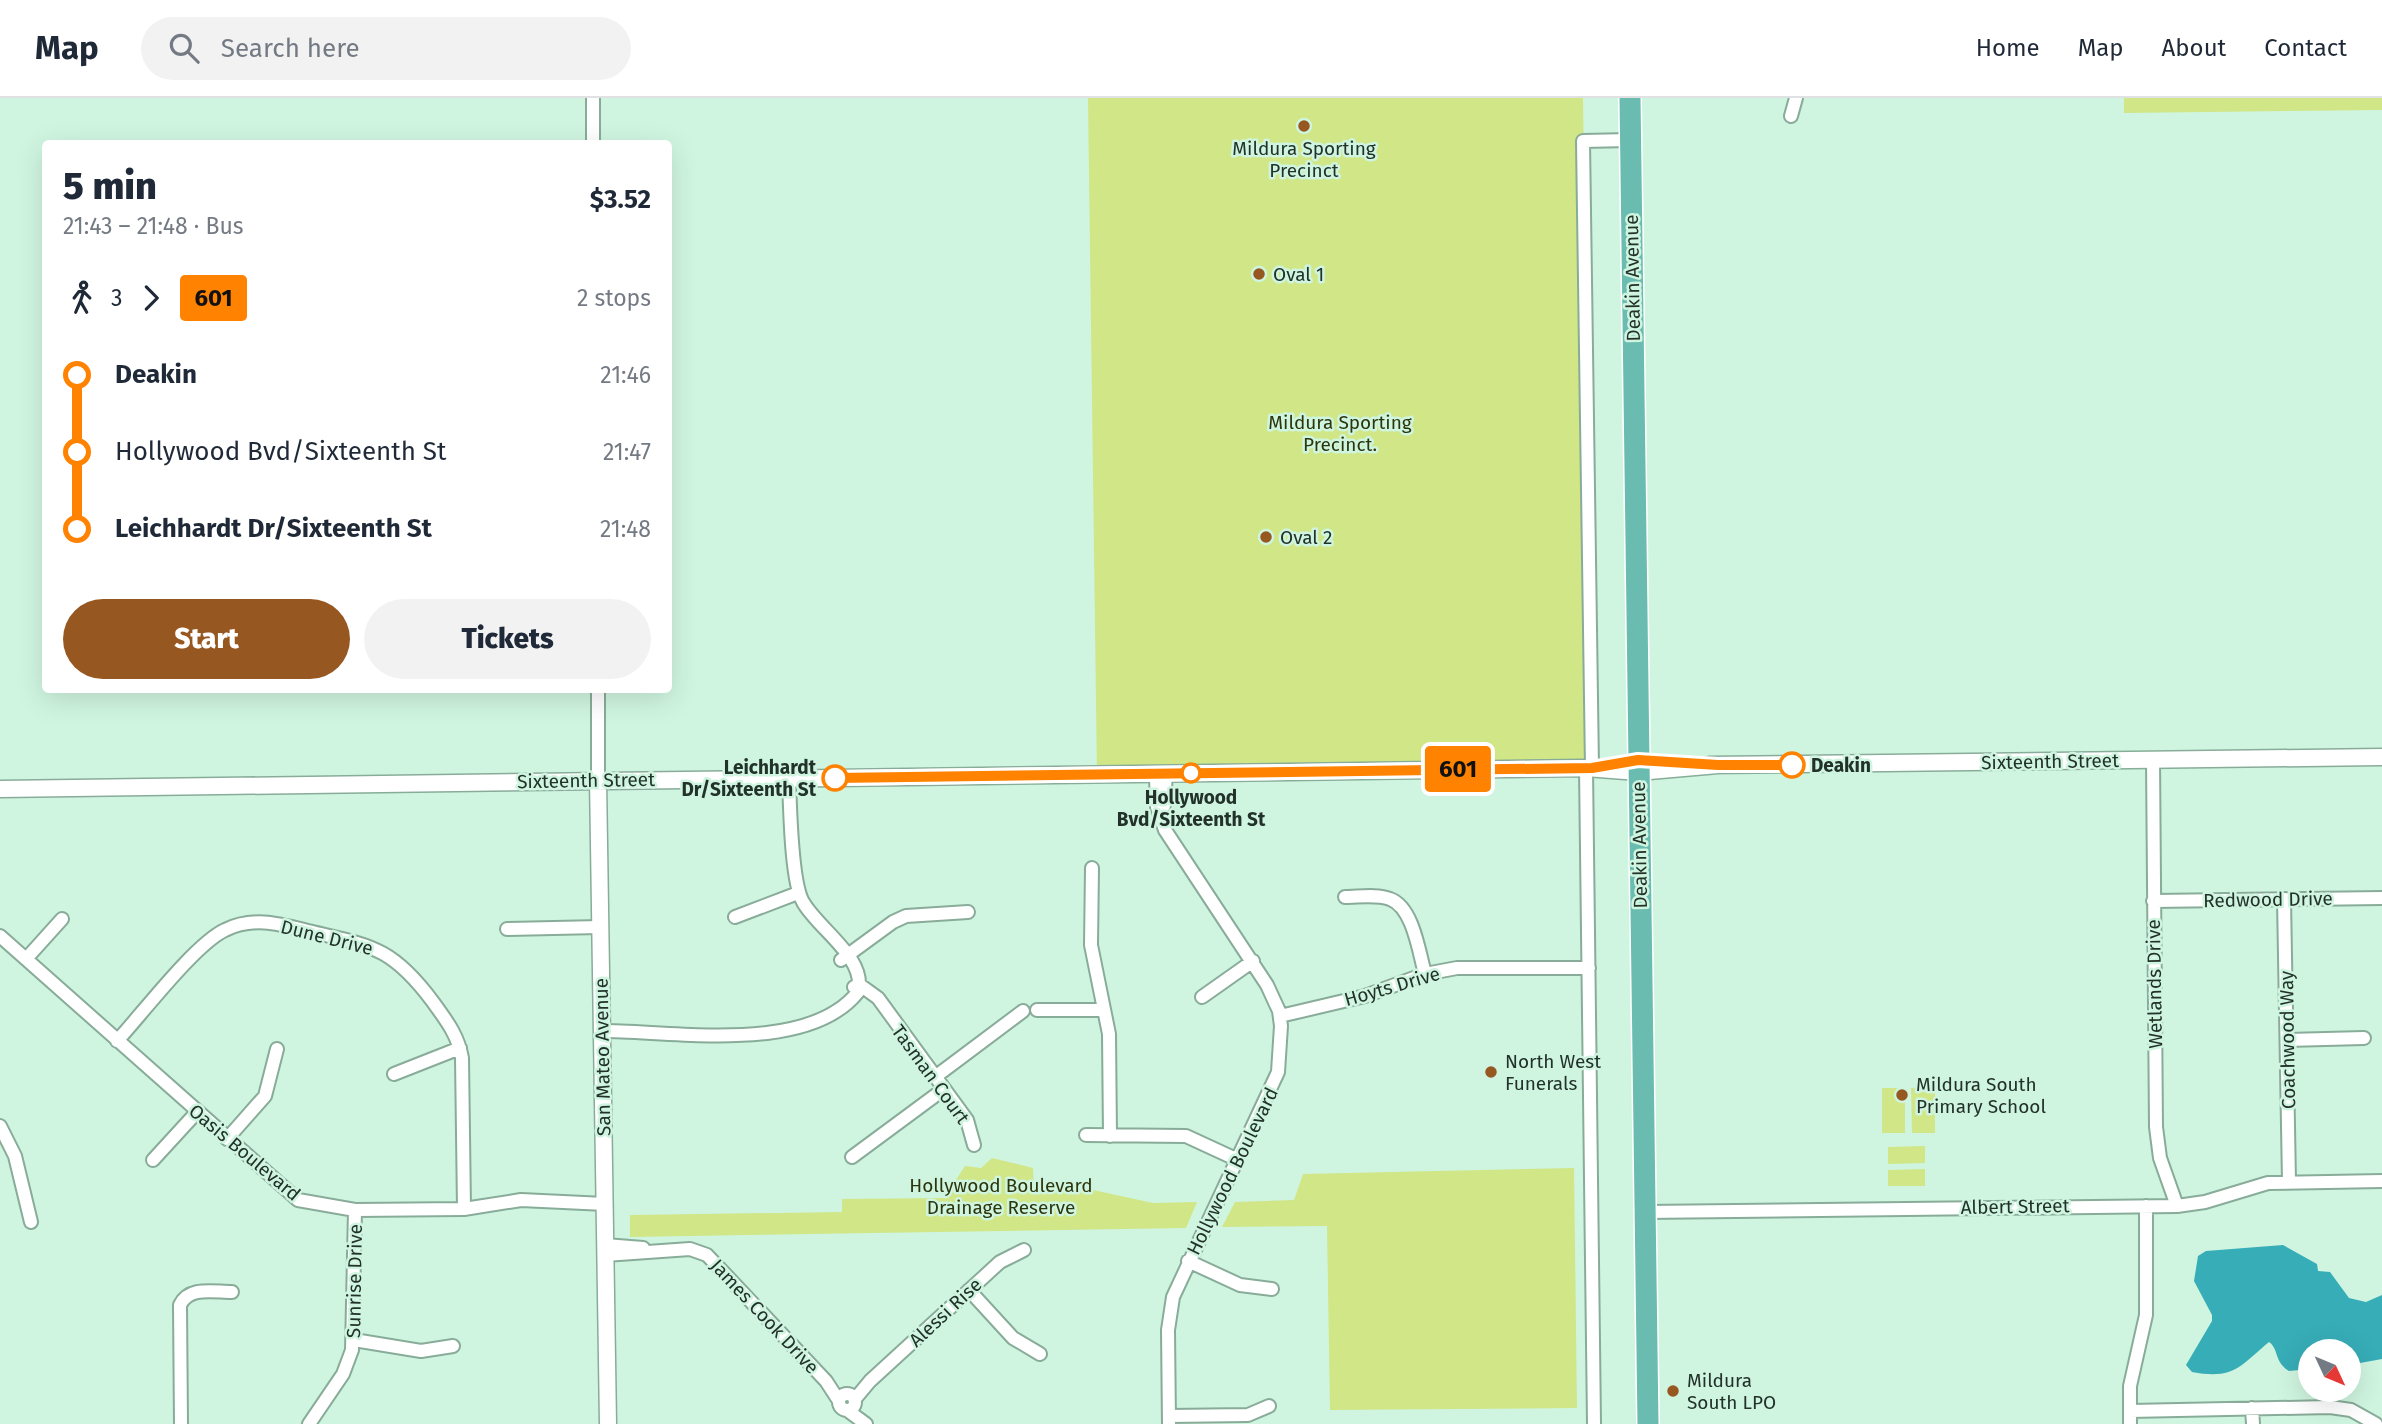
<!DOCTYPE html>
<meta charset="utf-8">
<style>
body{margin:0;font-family:"Fira Sans",sans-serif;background:#f2f2f3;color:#1f2937;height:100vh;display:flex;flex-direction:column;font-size:26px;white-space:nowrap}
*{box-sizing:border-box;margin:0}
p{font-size:23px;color:#747a83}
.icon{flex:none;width:38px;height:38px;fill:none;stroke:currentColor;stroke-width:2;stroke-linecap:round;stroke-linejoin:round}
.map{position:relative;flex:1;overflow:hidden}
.panel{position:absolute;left:42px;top:42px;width:630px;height:553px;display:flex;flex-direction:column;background:#fff;border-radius:7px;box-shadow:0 7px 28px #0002}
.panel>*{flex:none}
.badge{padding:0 14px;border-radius:5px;font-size:24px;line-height:46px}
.needle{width:46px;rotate:134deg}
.controls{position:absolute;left:2298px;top:1241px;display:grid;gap:14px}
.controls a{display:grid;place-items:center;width:63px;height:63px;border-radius:50%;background:#fff;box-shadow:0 7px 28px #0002;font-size:35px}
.map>.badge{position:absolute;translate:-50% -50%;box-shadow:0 0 0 4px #fff}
.legs{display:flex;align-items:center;gap:10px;height:77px;padding:0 21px;font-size:23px}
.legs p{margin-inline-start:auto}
.headline{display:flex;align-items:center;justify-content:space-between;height:119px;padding:0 21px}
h1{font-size:38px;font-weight:800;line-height:52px}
.primary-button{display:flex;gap:14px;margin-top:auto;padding:14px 21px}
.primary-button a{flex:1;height:80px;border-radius:42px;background:#975720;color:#fff;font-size:28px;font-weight:800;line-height:80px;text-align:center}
.primary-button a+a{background:#f2f2f3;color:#1f2937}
ul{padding:0 21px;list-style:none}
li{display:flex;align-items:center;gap:24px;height:77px;font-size:26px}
li i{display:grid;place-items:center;width:10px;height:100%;margin:0 9px;background:currentColor}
li i::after{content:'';width:18px;height:18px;margin:-9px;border:5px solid;border-radius:50%;background:#fff}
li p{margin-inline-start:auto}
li:first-child i{background:linear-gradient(#0000 50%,currentColor 0)}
li:last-child i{background:linear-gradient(currentColor 50%,#0000 0)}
header{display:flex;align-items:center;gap:42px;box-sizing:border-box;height:98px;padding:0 35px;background:#fff;border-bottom:2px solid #e0e1e3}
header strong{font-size:33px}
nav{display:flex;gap:38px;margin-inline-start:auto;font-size:24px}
.search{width:490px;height:63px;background:#f2f2f3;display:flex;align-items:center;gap:18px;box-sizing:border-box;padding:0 24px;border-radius:38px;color:#747a83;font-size:26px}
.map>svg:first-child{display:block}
.green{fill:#d0e687}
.water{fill:#37adb7}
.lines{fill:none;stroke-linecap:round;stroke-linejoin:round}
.minor-casing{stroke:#88ac99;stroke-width:16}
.tertiary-casing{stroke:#88ac99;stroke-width:19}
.trunk-casing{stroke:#fff;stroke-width:24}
.minor{stroke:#fff;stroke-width:12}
.tertiary{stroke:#fff;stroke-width:16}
.trunk{stroke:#6abcb0;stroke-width:21}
.line-1-casing{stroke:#fff;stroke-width:16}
.line-1{stroke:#ff8200;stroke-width:10}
.poi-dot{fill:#975720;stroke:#cff5e0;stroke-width:2.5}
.stop-1-dot{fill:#fff;stroke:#ff8200;stroke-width:3.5}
.labels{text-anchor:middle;stroke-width:5;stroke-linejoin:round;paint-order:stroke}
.poi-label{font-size:19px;fill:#223129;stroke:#cff5e0;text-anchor:start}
.street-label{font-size:19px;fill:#223129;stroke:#cff5e0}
.park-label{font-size:19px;fill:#2d350b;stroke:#cff5e0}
.stop-label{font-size:19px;font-weight:bold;fill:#223129;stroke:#cff5e0;text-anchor:start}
</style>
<header>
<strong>Map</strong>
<div class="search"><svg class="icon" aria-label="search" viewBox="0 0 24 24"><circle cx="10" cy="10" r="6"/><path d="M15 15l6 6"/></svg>Search here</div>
<nav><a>Home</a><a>Map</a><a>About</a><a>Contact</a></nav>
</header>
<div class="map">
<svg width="2382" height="1326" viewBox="0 0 2382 1326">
<rect width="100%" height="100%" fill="#cff5e0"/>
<path class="green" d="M 1088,0 L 1583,0 L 1592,670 L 1097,679 Z
M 2124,0 L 2382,0 L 2382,12 L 2124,15 Z
M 1935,989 L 1935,1035 L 1912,1035 L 1911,990 Z
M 1882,990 L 1905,990 L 1905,1035 L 1882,1035 Z
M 1925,1048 L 1925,1065 L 1888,1066 L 1888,1049 Z
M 992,1060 L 1033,1070 L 1034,1092 L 1093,1092 L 1153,1105 L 1197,1104 L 1186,1130 L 630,1139 L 630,1117 L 842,1114 L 842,1101 L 944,1100 L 965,1068 L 981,1070 Z
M 1574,1070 L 1577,1310 L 1330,1312 L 1327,1128 L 1222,1129 L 1235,1104 L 1294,1102 L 1303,1076 Z
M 1925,1071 L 1925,1088 L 1888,1088 L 1888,1072 Z"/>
<path class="water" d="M 2283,1147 L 2317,1166 L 2318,1173 L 2330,1174 L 2349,1200 L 2366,1204 L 2382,1197 L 2382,1261 L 2349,1267 L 2348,1253 L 2310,1253 L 2310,1271 L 2289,1273 C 2274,1264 2279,1251 2269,1244 C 2240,1268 2234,1282 2192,1274 L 2186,1267 L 2212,1223 L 2212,1217 L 2194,1183 L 2198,1158 L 2206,1153 Z"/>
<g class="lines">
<g class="minor-casing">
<path id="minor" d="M 593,0 L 593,46
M 1791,18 L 1796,0
M 598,592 L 598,681
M 2153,661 L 2156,1029 L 2160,1060 L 2177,1108
M 1586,670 L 1594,1326
M 1592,670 L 1583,43 L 1630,42
M 1156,678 L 1157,709 L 1165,732 L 1267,887 L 1279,913 L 1281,928 L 1278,974 L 1173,1199 L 1168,1232 L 1169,1326
M 1164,708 L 1166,675
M 1092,770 L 1091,847 L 1109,936 L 1110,1038
M 1345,799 C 1359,799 1377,796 1390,801 C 1413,809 1419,854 1425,876
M 2284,801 L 2289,1084
M 2153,803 L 2382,800
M 735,819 L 798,795
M 507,831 L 600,829
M 0,838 L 298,1102 L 355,1112 L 464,1111 L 521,1102 L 605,1106
M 26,861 L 62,821
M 841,862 L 893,824 L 906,818 L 968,814
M 854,889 L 860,887 L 878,900 L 967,1022 L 974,1047
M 1202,899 L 1253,863
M 1037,912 L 1104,912
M 1280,918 L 1365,898 L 1425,876 L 1457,870 L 1589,870
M 602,933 C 674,933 808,957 858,894 C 867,860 818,831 803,804 C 791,784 790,707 789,680
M 2287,942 L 2364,940
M 117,943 C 142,916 195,846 225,832 C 253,818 280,826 308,833 C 372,848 392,849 433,904 C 446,922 458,937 462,960 L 464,1111
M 394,976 L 460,950
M 935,979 L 1023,913
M 0,1028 L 15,1058 L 31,1124
M 1086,1037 L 1186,1038 L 1238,1062
M 227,1041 L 265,998 L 277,951
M 852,1059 L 944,991
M 153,1062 L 197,1014
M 1645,1114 L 2177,1108 L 2205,1104 L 2268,1085 L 2382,1083
M 605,1147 L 643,1150
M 605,1157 L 690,1151 L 707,1157 L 826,1283 L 839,1303
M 1188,1163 L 1240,1187 L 1272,1191
M 969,1192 L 1013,1240 L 1040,1256
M 354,1242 L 421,1253 L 453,1248
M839 1304a8 8 0 1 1 16 0a8 8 0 1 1-16 0Z
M 855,1301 L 870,1283 L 1000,1164 L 1024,1152
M 2252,1310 L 2253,1326
M 847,1312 L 866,1326
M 2130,1313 L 2330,1309 L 2351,1312 L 2376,1326
M 1169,1318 L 1248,1317 L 1269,1308
M 181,1326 L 180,1207 C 189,1188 213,1194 232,1194
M 309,1326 L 343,1276 L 352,1252 L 355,1112
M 2130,1326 L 2130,1288 L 2146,1217 L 2146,1108"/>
</g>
<g class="tertiary-casing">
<path id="tertiary" d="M 1709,667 L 2382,659
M 598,681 L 608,1326
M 0,691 L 1586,670 L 1638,674 L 1718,667"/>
</g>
<g class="trunk-casing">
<path id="trunk" d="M 1630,0 L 1648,1326"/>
</g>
<use href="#minor" class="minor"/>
<use href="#tertiary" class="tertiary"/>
<use href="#trunk" class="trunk"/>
</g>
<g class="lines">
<g class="line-1-casing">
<path id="line-1" d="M 835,680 L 1592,670 L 1638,662 L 1718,667 L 1792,667"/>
</g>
<use href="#line-1" class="line-1"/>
</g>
<g class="poi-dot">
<circle cx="1304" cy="28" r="7"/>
<circle cx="1259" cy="176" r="7"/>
<circle cx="1266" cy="439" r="7"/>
<circle cx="1491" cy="974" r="7"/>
<circle cx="1902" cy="997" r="7"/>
<circle cx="1673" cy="1293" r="7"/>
</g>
<g class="stop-1-dot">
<circle cx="1792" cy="667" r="12"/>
<circle cx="1191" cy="675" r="9"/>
<circle cx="835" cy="680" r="12"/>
</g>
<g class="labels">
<g class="poi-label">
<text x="1304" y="57" text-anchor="middle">Mildura Sporting<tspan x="1304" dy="22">Precinct</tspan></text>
<text x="1273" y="183">Oval 1</text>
<text x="1280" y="446">Oval 2</text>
<text x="1505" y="970">North West<tspan x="1505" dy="22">Funerals</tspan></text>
<text x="1916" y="993">Mildura South<tspan x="1916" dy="22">Primary School</tspan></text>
<text x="1687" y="1289">Mildura<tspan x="1687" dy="22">South LPO</tspan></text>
</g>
<g class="street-label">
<text transform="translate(1632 180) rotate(-91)" y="7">Deakin Avenue</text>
<text transform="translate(2050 663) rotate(-1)" y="7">Sixteenth Street</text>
<text transform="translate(586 682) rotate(-1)" y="7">Sixteenth Street</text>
<text transform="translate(1639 747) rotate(-91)" y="7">Deakin Avenue</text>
<text transform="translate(2268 801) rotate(-1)" y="7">Redwood Drive</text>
<text transform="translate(327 839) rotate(14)" y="7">Dune Drive</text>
<text transform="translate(2154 886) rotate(-91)" y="7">Wetlands Drive</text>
<text transform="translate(1392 888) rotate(-16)" y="7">Hoyts Drive</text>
<text transform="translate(2287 942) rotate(-91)" y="7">Coachwood Way</text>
<text transform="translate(602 959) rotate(-91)" y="7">San Mateo Avenue</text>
<text transform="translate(931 976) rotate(54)" y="7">Tasman Court</text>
<text transform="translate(245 1054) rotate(40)" y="7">Oasis Boulevard</text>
<text transform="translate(1232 1073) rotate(-64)" y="7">Hollywood Boulevard</text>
<text transform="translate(2015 1108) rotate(-1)" y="7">Albert Street</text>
<text transform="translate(354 1183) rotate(-89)" y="7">Sunrise Drive</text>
<text transform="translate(945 1214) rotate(-43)" y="7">Alessi Rise</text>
<text transform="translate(765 1218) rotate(47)" y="7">James Cook Drive</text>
</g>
<g class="park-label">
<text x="1340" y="331">Mildura Sporting<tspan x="1340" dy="22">Precinct.</tspan></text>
<text x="1001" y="1094">Hollywood Boulevard<tspan x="1001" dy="22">Drainage Reserve</tspan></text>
</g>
<g class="stop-label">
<text x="1811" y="674">Deakin</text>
<text x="816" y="676" text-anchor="end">Leichhardt<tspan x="816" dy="22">Dr/Sixteenth St</tspan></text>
<text x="1191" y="706" text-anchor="middle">Hollywood<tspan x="1191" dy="22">Bvd/Sixteenth St</tspan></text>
</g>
</g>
</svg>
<div class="controls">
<a><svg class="needle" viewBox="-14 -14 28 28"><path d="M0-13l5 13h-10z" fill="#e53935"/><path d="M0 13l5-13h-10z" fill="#747a83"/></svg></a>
</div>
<b class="badge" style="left:1458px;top:671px;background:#ff8200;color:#111">601</b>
<section class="panel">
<div class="headline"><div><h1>5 min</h1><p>21:43 – 21:48 · Bus</p></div><b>$3.52</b></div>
<div class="legs"><svg class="icon" aria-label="walk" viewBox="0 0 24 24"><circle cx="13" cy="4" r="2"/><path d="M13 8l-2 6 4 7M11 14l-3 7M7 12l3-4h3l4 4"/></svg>3<svg class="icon" aria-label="forward" viewBox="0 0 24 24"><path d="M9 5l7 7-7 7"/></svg><b class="badge" style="background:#ff8200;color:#111">601</b><p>2 stops</p></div>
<ul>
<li><i style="color:#ff8200"></i><b>Deakin</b><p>21:46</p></li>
<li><i style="color:#ff8200"></i><span>Hollywood Bvd/Sixteenth St</span><p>21:47</p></li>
<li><i style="color:#ff8200"></i><b>Leichhardt Dr/Sixteenth St</b><p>21:48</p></li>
</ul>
<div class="primary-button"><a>Start</a><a>Tickets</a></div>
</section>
</div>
